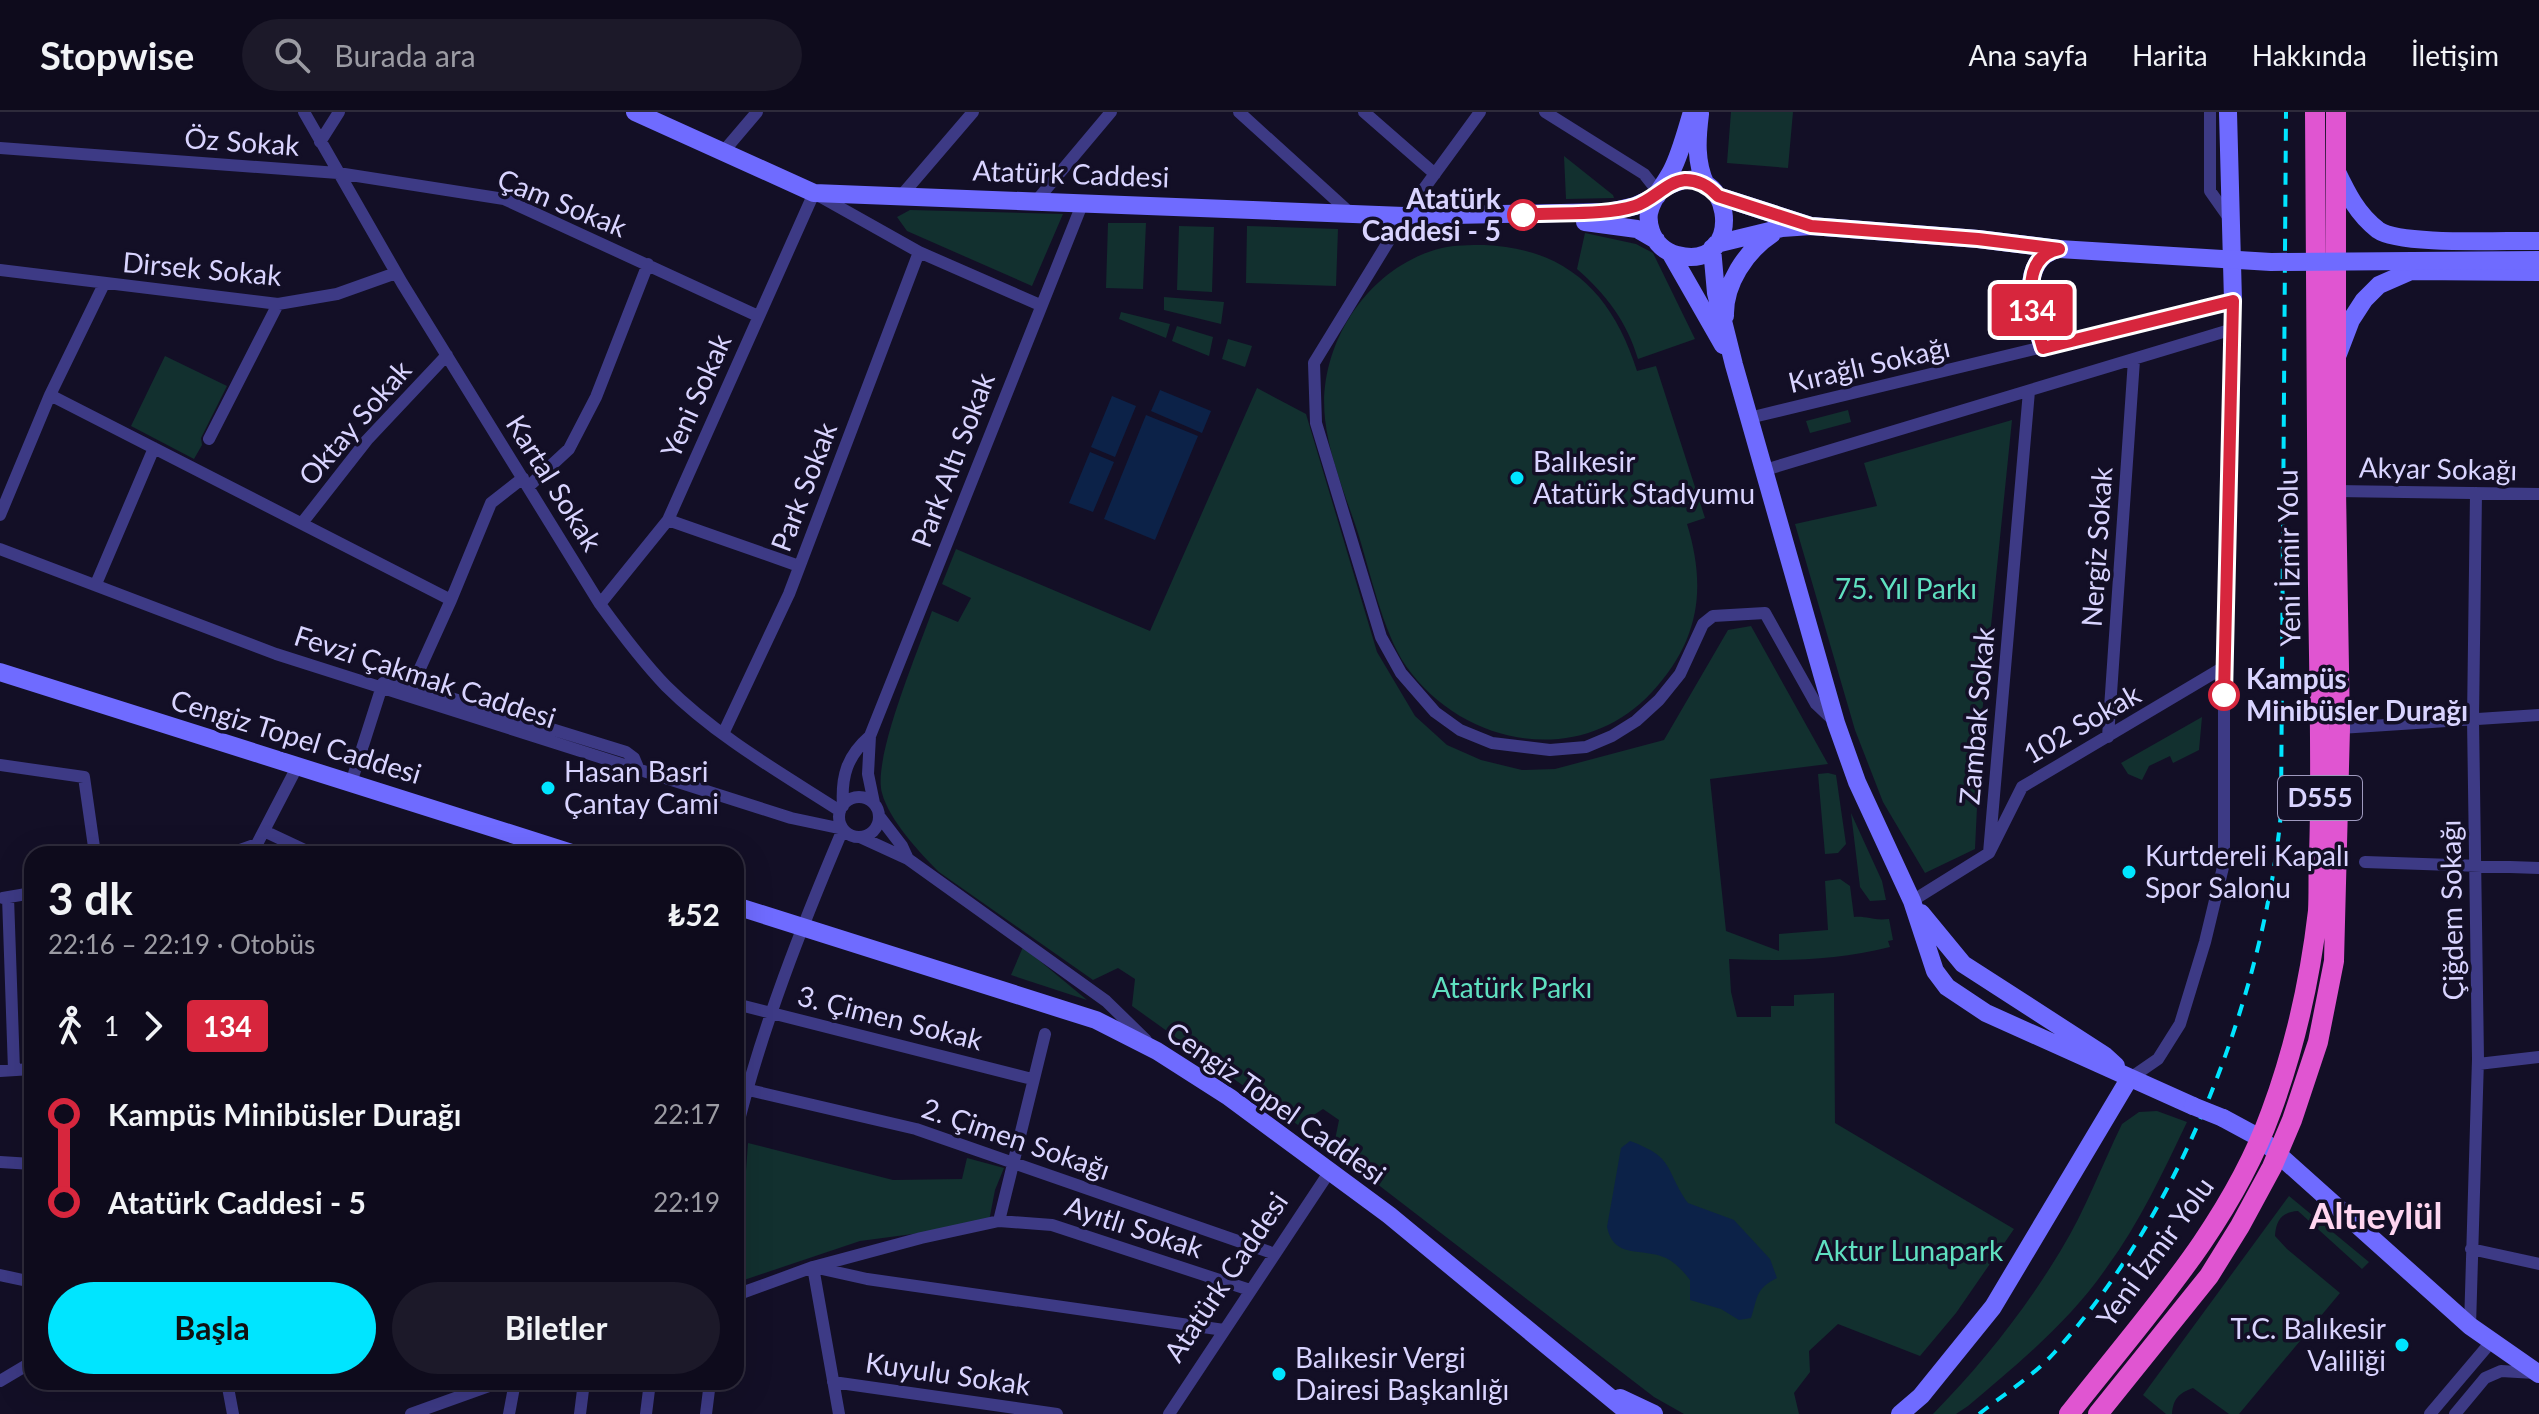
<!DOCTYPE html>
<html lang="tr">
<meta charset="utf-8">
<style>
body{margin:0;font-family:Lato,sans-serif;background:#1c1929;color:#f1f3f6;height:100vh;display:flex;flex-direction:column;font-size:30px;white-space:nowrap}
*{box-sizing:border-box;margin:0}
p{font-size:26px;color:#9b9ba3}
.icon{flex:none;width:44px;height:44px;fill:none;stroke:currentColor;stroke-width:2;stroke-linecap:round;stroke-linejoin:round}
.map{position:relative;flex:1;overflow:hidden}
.side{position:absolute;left:24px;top:734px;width:720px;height:544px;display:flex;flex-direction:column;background:#0e0b1c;border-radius:24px;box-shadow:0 8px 32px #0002,0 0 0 2px #2e2b3b}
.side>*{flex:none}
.badge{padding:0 16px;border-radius:6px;font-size:28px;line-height:52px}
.map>.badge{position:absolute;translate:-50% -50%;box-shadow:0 0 0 4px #fff}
.legs{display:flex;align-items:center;gap:12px;height:88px;padding:0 24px;font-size:26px}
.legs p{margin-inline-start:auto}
.overview{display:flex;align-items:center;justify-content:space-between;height:136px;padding:0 24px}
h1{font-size:44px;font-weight:700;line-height:60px}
.button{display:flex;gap:16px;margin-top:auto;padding:16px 24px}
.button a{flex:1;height:92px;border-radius:48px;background:#00e5ff;color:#111;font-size:32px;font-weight:700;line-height:92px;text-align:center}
.button a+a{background:#1c1929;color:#f1f3f6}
ul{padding:0 24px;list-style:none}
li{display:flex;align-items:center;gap:28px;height:88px;font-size:30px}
li i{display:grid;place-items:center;width:12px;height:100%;margin:0 10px;background:currentColor}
li i::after{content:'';width:20px;height:20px;margin:-10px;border:6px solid;border-radius:50%;background:#0e0b1c}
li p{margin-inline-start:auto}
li:first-child i{background:linear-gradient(#0000 50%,currentColor 0)}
li:last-child i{background:linear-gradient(currentColor 50%,#0000 0)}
header{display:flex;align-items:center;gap:48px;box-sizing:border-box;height:112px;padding:0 40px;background:#0e0b1c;border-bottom:2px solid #2e2b3b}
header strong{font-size:38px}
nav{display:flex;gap:44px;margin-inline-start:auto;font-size:28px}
.search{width:560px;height:72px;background:#1c1929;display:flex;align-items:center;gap:20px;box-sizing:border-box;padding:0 28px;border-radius:44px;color:#9b9ba3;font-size:30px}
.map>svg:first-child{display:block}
.green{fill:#12302f}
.water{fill:#0c2248}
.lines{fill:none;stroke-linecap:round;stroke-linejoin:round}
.minor{stroke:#3d3a85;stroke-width:12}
.secondary{stroke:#6f6bff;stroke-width:18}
.trunk{stroke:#e055d1;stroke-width:20}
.rail{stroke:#00e5ff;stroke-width:4;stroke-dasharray:12 10;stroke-linecap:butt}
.secondary-bridge{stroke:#6f6bff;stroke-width:18}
.line-1-casing{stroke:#fff;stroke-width:18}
.line-1{stroke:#d7263d;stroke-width:12}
.stop-1-dot{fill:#fff;stroke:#d7263d;stroke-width:4}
.poi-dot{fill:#00e5ff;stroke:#130f26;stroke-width:3}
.labels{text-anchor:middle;stroke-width:7;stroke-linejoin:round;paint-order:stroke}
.shield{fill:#130f26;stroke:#9e99be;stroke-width:2}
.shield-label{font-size:26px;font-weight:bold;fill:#d9d4ff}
.street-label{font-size:28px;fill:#d9d4ff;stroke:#130f26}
.stop-label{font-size:28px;font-weight:bold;fill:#d9d4ff;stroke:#130f26;text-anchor:end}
.poi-label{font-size:28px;fill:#d9d4ff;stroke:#130f26;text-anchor:start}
.park-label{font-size:28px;fill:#5fe0c0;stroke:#130f26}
.district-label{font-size:36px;font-weight:bold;fill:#ffd6f0;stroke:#130f26}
</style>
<header>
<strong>Stopwise</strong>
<div class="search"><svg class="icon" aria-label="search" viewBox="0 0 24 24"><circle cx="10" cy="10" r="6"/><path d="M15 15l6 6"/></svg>Burada ara</div>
<nav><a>Ana sayfa</a><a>Harita</a><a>Hakkında</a><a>İletişim</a></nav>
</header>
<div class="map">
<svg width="2539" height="1302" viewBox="0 0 2539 1302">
<rect width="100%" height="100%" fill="#130f26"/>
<path class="green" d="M 1731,0 L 1793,0 L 1788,56 L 1727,51 Z
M 1564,44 L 1613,83 L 1614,86 L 1566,87 Z
M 910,98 L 1063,102 L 1032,174 L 907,119 L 897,105 Z
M 1108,111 L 1146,111 L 1143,177 L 1106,176 Z
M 1179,114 L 1214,115 L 1212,180 L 1177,178 Z
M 1247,114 L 1338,117 L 1336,174 L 1246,171 Z
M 1585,121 L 1636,132 L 1653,141 L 1695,227 L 1638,247 C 1627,210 1606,182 1577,157 Z
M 1484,133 C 1568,136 1613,183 1637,259 L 1656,254 L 1705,406 L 1687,412 C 1707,477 1699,529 1652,580 C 1581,657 1463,635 1406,554 C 1382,519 1370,458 1357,418 C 1345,382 1329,344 1325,307 C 1317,233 1368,154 1442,136 C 1455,133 1470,133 1484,133 Z
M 1164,185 L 1224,190 L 1221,212 L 1164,198 Z
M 1121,200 L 1170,212 L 1166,226 L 1119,207 Z
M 1177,214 L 1213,225 L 1209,244 L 1172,229 Z
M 1228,227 L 1252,234 L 1245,255 L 1222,247 Z
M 165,244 L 227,274 L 201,326 L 202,333 L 194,347 L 131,314 Z
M 1257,276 L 1306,302 L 1377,540 L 1415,604 L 1447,633 L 1481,648 L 1522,658 L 1555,657 L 1664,628 L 1728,518 L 1751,514 L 1828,652 L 1710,667 L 1726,819 L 1779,839 L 1779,822 L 1828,818 L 1825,769 L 1840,767 L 1850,774 L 1854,805 C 1868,804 1873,809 1889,807 L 1893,828 L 1888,829 L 1890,835 C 1836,849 1784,849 1729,847 L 1731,880 L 1737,905 L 1771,905 L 1771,894 L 1794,894 L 1794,883 L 1834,881 L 1835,1011 L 2014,1117 L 1956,1201 L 1920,1244 L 1838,1212 L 1809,1239 L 1810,1260 L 1794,1281 L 1799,1302 L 1684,1302 L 1654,1285 L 1333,1038 L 1339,1008 L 1323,997 L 1298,1013 L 1132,894 L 1135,867 L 1118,856 L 1093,868 L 939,760 C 920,741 889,708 882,681 C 872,646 919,537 932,499 L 958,510 L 971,486 L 942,472 L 956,437 L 1150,519 Z
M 1848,298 L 1851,310 L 1810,321 L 1806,309 Z
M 2012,308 L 1981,612 L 1975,737 L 1925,761 L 1883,690 L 1855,618 L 1795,412 L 1877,394 L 1864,351 Z
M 2202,605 L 2199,638 L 2173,651 L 2170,644 L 2149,654 L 2142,668 L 2128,662 L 2121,651 Z
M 1828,661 L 1836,663 L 1846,732 L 1838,741 L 1825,742 L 1818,662 Z
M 1851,701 L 1882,769 L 1886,788 L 1870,789 L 1860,775 Z
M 1023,835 L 1087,888 L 1011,863 Z
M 2157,999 L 2187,1010 C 2163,1060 2140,1110 2107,1155 C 2070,1209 2018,1252 1968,1294 L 1956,1302 L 1933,1302 C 1982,1252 2025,1198 2061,1138 C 2085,1099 2102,1053 2122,1012 L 2139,1000 Z
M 748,1031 L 893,1068 L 962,1067 L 967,1046 L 1004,1056 L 995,1078 L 989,1109 L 965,1115 L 860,1129 L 738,1170 Z
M 2289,1084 L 2369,1150 L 2362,1157 L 2298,1099 C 2282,1100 2276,1108 2275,1124 L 2287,1137 L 2340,1181 L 2239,1302 L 2229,1302 L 2193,1276 C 2179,1281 2173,1287 2172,1302 L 2166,1302 L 2143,1283 Z"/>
<path class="water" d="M 1160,278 L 1211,299 L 1202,321 L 1151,299 Z
M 1112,284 L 1136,294 L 1115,345 L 1091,335 Z
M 1146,303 L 1198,324 L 1155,428 L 1104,407 Z
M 1090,340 L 1114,350 L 1093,400 L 1069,391 Z
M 1630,1029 C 1676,1046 1664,1057 1688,1091 L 1734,1108 L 1770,1147 L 1777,1166 C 1755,1177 1758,1185 1751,1206 L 1739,1208 L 1721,1197 L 1690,1188 L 1690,1168 C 1683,1159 1676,1151 1666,1146 C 1642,1135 1614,1148 1607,1115 L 1621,1036 Z"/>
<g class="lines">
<path class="minor" d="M 304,0 L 402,171 L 600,492 C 621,521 641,548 666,574 C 716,624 781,661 840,699
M 1239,0 L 1349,100
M 1364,0 L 1435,62
M 1480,0 L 1404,104 L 1314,251 L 1316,311 L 1381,525 L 1401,561 L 1435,600 L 1460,618 L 1492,631 L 1550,638 L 1586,635 L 1612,624 L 1636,609 L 1659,588 L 1680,562 L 1703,512 L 1713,504 L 1765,501 L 1816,592 L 1834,609
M 1545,0 L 1644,62 L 1659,81
M 2210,0 L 2210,79 L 2229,106
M 320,30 L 339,0
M 0,36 L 338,61 L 504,87 L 758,204
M 723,40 L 757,0
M 901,84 L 973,0
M 1037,88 L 1111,0
M 0,158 L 278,192 L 337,182 L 396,161
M 50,283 L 451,488
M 1749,306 L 2233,189 L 2224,555 L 2224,751 L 2205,830 L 2180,912 L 2158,947 L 2129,967
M 209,327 L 278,192
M 1765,358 L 2233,217
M 529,374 L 569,337 L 596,285 L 648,152
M 2336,379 L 2539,382
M 0,403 L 50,283 L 104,172
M 668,408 L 799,454
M 302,411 L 367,328 L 447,243
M 0,437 L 276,542 L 791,706 L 843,717 C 801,816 762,915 736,1020
M 96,472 L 154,336
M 600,492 L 668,408 L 814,81 L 919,140 L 1040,193
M 412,574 L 626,640 L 634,646 L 639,658
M 2340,616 L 2539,603
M 723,622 L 789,482 L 919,140
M 2108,625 L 2134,248
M 0,653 L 84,665 L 95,742
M 351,671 L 383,571 L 390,568 L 412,574 L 451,488 L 491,391 L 523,366
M839 705a20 20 0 1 1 40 0a20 20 0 1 1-40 0Z
M 874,691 L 868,662 L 870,624 L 1083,90
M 843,694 C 841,664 847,644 870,624
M 879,704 L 902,734 L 908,747
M 264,719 L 313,742
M 860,725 L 908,747 L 1106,889 L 1146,928
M 1989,741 L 2029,279
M 229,742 L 257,732 L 297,655
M 2365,750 L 2539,756
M 8,785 L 14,958
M 3,786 L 32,781
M 1912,789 L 1989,741 L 2022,675 L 2224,555
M 736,892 L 1032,967
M 2478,952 L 2539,945
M 0,959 L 32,957
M 736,975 L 916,1017 L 1275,1142
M 0,1050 L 32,1052
M 999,1109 L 1045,922
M 2471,1137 L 2539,1152
M 0,1163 L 32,1170
M 736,1183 L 813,1155 L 921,1126 L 999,1109 L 1052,1113 L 1250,1178
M 2470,1214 L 2478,947 L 2473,607 L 2476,381
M 0,1269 L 32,1250
M 227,1270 L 233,1302
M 833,1270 L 1057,1302
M 411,1302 L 500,1270
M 509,1302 L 515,1270
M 580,1302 L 584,1270
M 646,1302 L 650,1270
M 706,1302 L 710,1270
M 839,1302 L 813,1155 L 867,1167 L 1224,1218
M 1169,1302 L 1330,1059
M 2430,1302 L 2491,1230
M 2455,1302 L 2485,1266 L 2501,1259 L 2535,1261"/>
<path class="secondary" d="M 635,0 L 814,81 L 1404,104 L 1609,100 L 1635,94 L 1657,84
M 2228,0 L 2233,189
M 1700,2 C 1697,26 1695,50 1706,73
M 2336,58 C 2347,81 2357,102 2378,118 C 2400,134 2507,128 2539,129
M 1661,78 C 1734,31 1749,163 1677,143 C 1665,140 1655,131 1651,119 C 1649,113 1648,107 1649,101 C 1652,86 1665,72 1672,58 C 1681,40 1686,19 1692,0
M 1585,110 L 1637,117 L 1656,128
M 1811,114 L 1978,127 L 2059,137
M 1716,132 L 1782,116 L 1811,114 L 1718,84
M 1712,136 L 1716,181 L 1734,253 L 1836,611 L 1857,670 L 1912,789 L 1935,859 L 1947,875 L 1986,901 L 2193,994
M 1671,142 L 1723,233
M 1725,204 C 1724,172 1746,139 1772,122
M 2043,236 C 2033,206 2015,147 2059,137
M 2338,242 L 2351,208 L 2364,188 L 2379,173 L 2411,159 L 2539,160
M 0,560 L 575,742
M 736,794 L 1096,908 L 1157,939 L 1229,985 L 1389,1103 L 1630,1302
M 1921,801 L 1963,852 L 2104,943 L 2116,954
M 2223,1006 L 2260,1026 L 2470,1214 L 2539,1262
M 1620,1286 L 1654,1302
M 1900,1302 L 1921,1284 L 1993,1195 L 2129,967"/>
<path class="trunk" d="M 2069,1302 C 2144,1206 2229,1116 2271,1000 C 2295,935 2310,868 2318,799 C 2319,781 2318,762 2319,744 C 2322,655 2319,565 2318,475 C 2316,317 2315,159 2315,0
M 2098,1302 L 2209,1164 L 2240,1114 L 2272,1055 L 2292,1008 L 2318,930 L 2334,849 L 2340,616 L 2336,379 L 2336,0"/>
<path class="rail" d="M 1979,1302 C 2003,1283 2033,1264 2054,1241 C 2179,1105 2264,884 2281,701 L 2286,0"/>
<path class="secondary-bridge" d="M 2059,137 L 2271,150 L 2539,148
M 2193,994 L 2223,1006"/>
</g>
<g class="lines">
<g class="line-1-casing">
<path id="line-1" d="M 1523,103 C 1558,100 1603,104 1635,94 C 1654,88 1666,70 1685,68 C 1698,68 1709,74 1718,84 L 1811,114 L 1978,127 L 2059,137 C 2015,146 2034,206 2043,236 L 2233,189 L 2224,583"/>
</g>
<use href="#line-1" class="line-1"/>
</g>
<g class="stop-1-dot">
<circle cx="1523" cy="103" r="14"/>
<circle cx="2224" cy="583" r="14"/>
</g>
<g class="poi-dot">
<circle cx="1517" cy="366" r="8"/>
<circle cx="548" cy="676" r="8"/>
<circle cx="2129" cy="760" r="8"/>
<circle cx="2402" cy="1233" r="8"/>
<circle cx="1279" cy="1262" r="8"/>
</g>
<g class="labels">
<rect class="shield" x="2278" y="664" width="84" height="44" rx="6"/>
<g class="shield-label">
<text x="2320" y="695">D555</text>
</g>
<g class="street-label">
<text transform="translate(242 30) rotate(4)" y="10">Öz Sokak</text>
<text transform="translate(1071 62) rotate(2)" y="10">Atatürk Caddesi</text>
<text transform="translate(562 91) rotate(22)" y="10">Çam Sokak</text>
<text transform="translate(202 157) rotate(5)" y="10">Dirsek Sokak</text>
<text transform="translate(1869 253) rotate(-13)" y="10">Kırağlı Sokağı</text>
<text transform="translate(696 284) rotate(-66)" y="10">Yeni Sokak</text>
<text transform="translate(355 311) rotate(-49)" y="10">Oktay Sokak</text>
<text transform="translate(953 348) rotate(-69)" y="10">Park Altı Sokak</text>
<text transform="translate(2438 357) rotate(1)" y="10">Akyar Sokağı</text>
<text transform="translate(554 371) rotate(58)" y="10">Kartal Sokak</text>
<text transform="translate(804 375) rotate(-69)" y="10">Park Sokak</text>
<text transform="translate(2097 435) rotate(-86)" y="10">Nergiz Sokak</text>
<text transform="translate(2289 446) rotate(-91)" y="10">Yeni İzmir Yolu</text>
<text transform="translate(425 565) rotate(18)" y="10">Fevzi Çakmak Caddesi</text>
<text transform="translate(1977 604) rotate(-85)" y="10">Zambak Sokak</text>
<text transform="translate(2082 612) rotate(-30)" y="10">102 Sokak</text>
<text transform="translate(296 625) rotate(17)" y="10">Cengiz Topel Caddesi</text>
<text transform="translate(2452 798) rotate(-91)" y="10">Çiğdem Sokağı</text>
<text transform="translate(890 906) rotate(14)" y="10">3. Çimen Sokak</text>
<text transform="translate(1276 991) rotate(35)" y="10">Cengiz Topel Caddesi</text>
<text transform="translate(1016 1027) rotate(19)" y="10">2. Çimen Sokağı</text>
<text transform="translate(1134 1115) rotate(18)" y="10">Ayıtlı Sokak</text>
<text transform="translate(2155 1140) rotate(-54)" y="10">Yeni İzmir Yolu</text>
<text transform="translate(1226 1165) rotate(-56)" y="10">Atatürk Caddesi</text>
<text transform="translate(948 1262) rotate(8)" y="10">Kuyulu Sokak</text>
</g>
<g class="stop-label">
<text x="1501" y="97">Atatürk<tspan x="1501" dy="32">Caddesi - 5</tspan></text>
<text x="2246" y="577" text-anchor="start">Kampüs<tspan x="2246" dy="32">Minibüsler Durağı</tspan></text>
</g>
<g class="poi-label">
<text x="1533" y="360">Balıkesir<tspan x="1533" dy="32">Atatürk Stadyumu</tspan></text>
<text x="564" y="670">Hasan Basri<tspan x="564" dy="32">Çantay Cami</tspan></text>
<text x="2145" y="754">Kurtdereli Kapalı<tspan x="2145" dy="32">Spor Salonu</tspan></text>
<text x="2386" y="1227" text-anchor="end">T.C. Balıkesir<tspan x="2386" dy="32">Valiliği</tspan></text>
<text x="1295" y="1256">Balıkesir Vergi<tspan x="1295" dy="32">Dairesi Başkanlığı</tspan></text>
</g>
<g class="park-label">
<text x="1906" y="487">75. Yıl Parkı</text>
<text x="1512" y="886">Atatürk Parkı</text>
<text x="1909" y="1149">Aktur Lunapark</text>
</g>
<g class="district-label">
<text x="2376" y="1117">Altıeylül</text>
</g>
</g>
</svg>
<b class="badge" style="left:2032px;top:198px;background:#d7263d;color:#fff">134</b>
<section class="side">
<div class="overview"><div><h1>3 dk</h1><p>22:16 – 22:19 · Otobüs</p></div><b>₺52</b></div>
<div class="legs"><svg class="icon" aria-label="walk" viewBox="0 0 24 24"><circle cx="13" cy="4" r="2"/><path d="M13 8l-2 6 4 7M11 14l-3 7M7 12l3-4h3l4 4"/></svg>1<svg class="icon" aria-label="forward" viewBox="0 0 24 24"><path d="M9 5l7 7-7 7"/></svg><b class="badge" style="background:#d7263d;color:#fff">134</b></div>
<ul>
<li><i style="color:#d7263d"></i><b>Kampüs Minibüsler Durağı</b><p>22:17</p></li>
<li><i style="color:#d7263d"></i><b>Atatürk Caddesi - 5</b><p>22:19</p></li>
</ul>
<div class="button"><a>Başla</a><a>Biletler</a></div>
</section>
</div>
